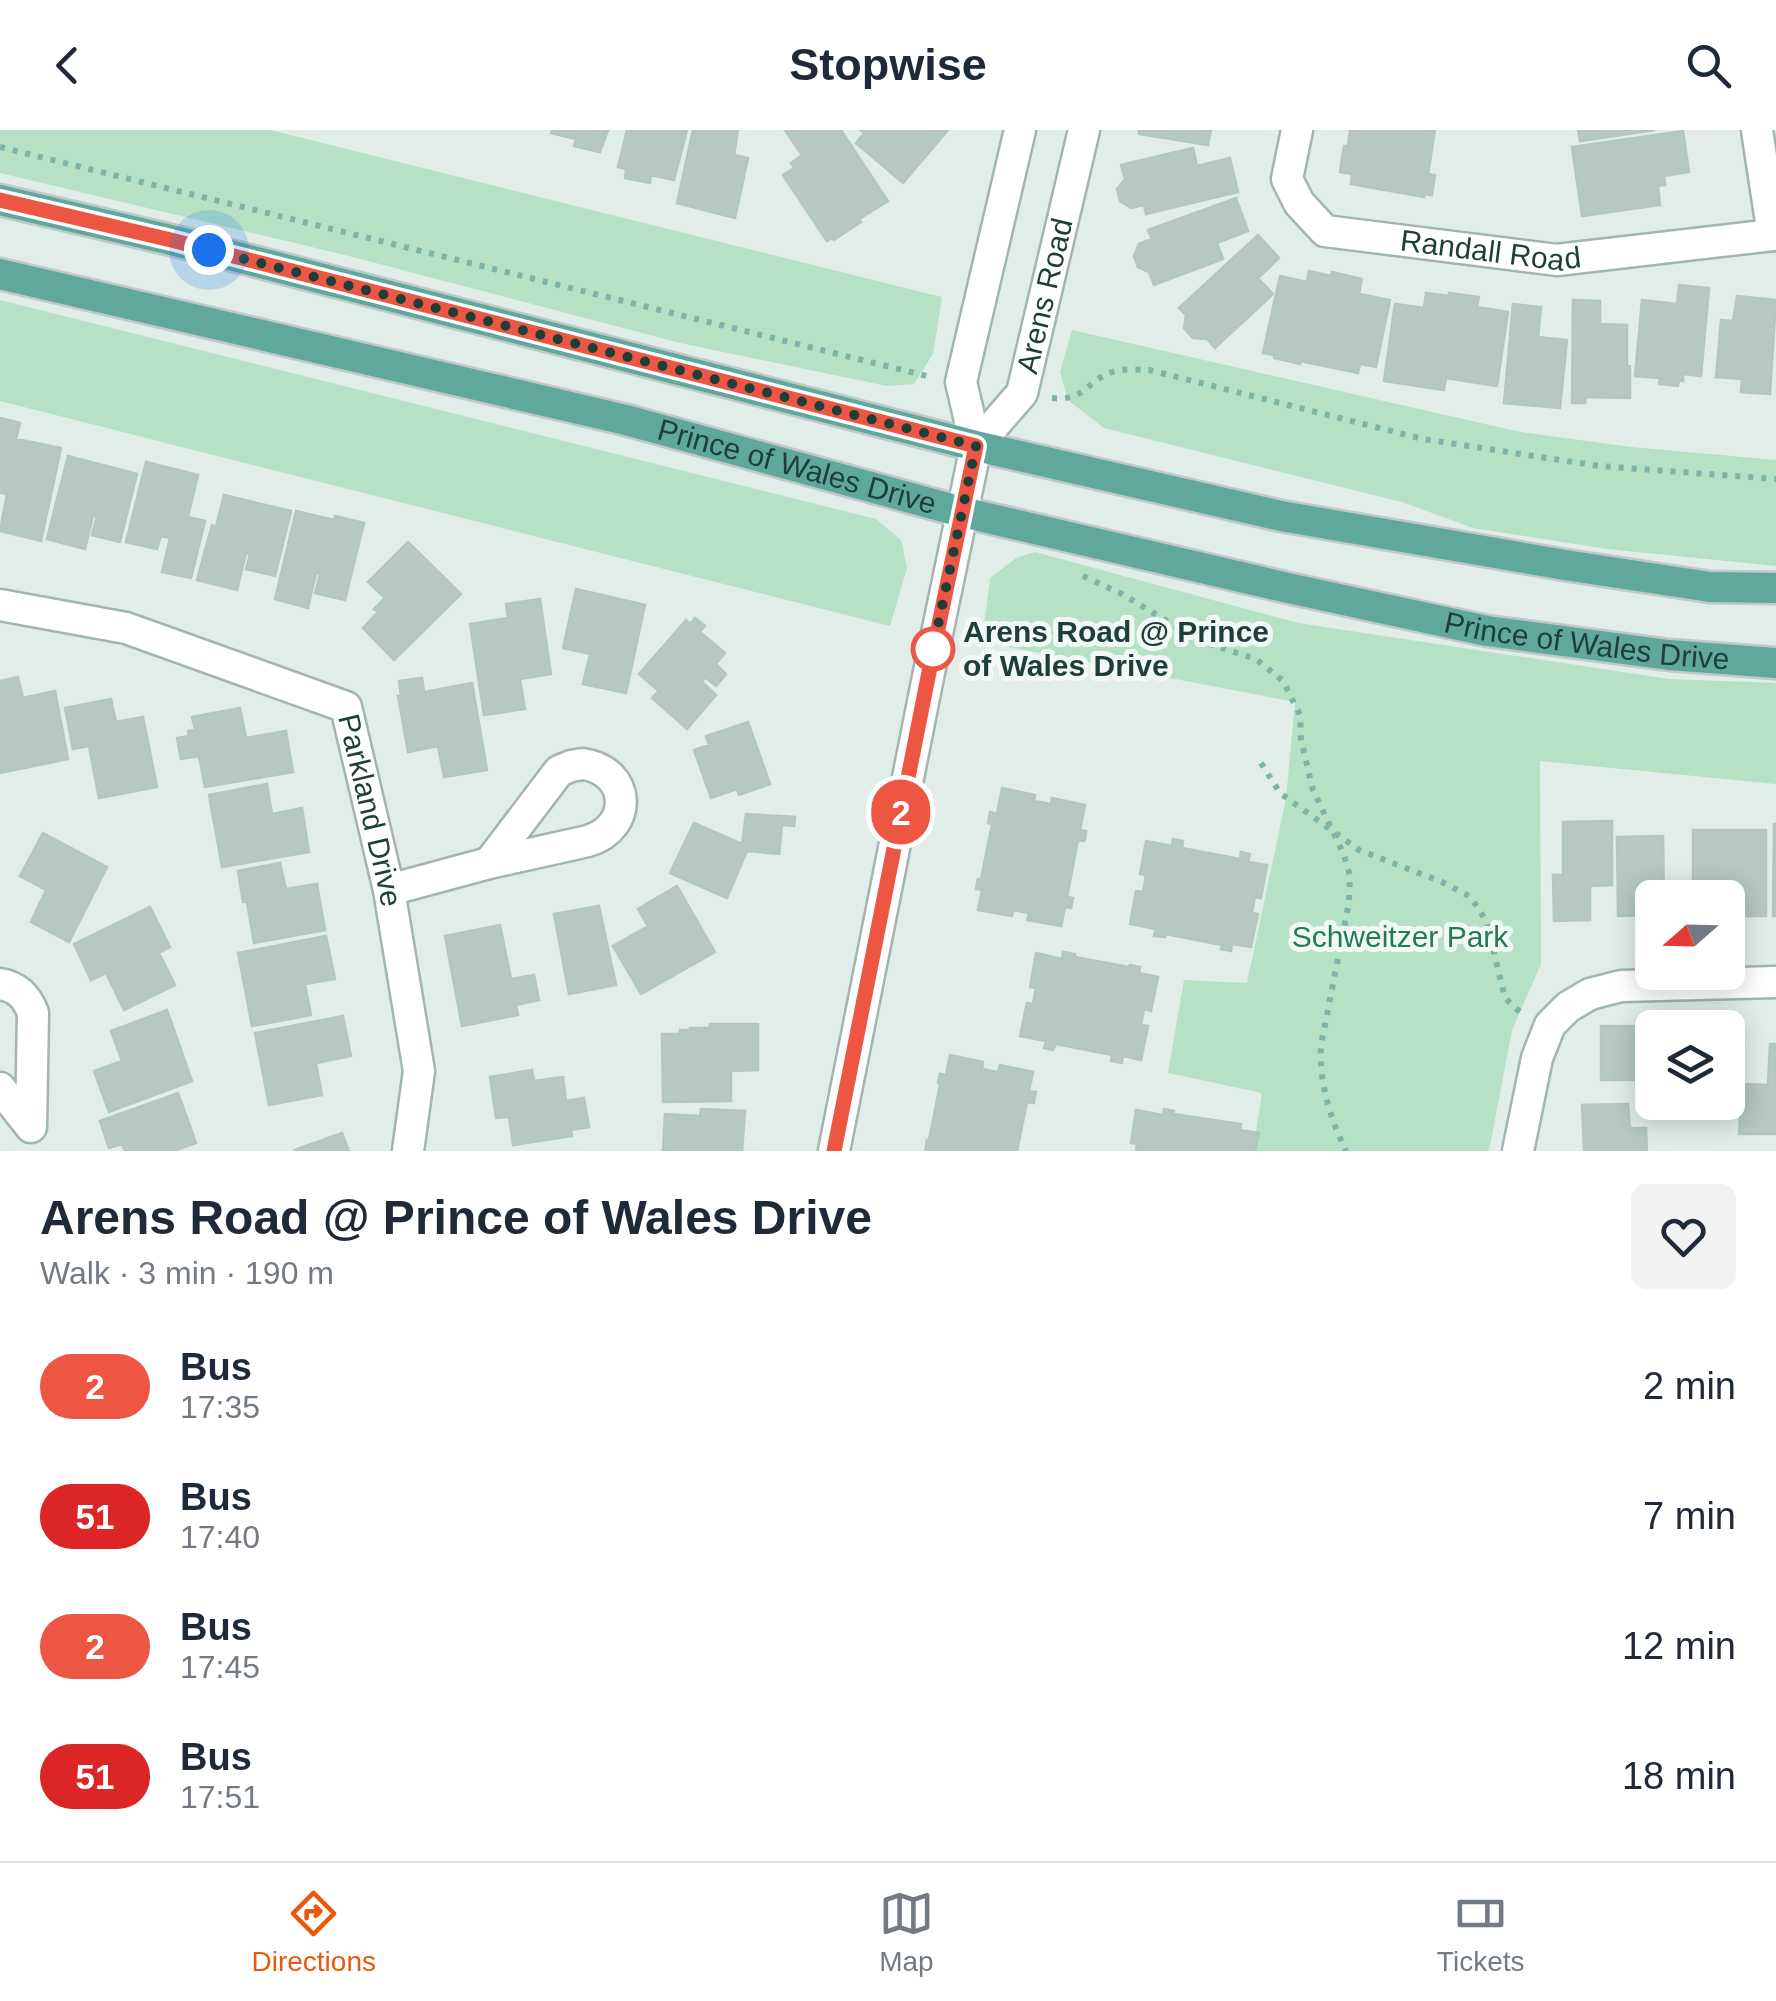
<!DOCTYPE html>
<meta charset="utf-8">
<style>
body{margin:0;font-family:Helvetica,sans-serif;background:#f2f2f3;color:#1f2937;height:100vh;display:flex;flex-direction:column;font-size:38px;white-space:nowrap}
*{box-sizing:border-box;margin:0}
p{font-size:32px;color:#747a83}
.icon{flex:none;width:55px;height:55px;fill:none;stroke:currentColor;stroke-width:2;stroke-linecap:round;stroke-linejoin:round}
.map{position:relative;height:1021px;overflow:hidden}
.sheet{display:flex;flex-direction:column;background:#fff;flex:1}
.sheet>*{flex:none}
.badge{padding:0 20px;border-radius:32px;font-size:35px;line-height:65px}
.needle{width:65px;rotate:250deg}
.buttons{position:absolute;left:1635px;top:750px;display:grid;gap:20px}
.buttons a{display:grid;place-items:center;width:110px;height:110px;border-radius:15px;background:#fff;box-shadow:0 5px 25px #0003;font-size:50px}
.you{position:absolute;width:50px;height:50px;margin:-25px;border:8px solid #fff;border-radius:50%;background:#1a73e8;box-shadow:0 0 0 15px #1a73e833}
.map>.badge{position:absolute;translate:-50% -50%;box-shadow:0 0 0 5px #fff}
.round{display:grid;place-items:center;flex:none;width:105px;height:105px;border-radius:15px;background:#f2f2f3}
.headline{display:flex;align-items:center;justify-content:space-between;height:170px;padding:0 40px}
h1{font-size:48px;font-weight:600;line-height:75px}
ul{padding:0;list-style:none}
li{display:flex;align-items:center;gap:30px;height:130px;padding:0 40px}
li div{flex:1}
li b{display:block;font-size:38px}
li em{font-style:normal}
li .badge{min-width:110px;font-weight:700;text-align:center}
header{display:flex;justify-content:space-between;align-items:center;height:130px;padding:0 40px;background:#fff;font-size:45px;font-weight:600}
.tab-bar{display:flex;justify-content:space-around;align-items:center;height:140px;border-top:2px solid #e0e1e3;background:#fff;font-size:28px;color:#747a83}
.tab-bar a{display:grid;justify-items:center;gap:5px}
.tab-bar .on{color:#ea580c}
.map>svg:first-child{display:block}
.green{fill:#b6e1c5}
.building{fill:#b5c8c1;stroke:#b2c7c0;stroke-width:2.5}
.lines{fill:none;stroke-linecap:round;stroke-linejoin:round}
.minor-casing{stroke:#a2b5b0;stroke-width:35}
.major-casing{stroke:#c0c9c8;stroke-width:35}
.path{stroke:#7db4a8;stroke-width:6;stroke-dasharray:5 8;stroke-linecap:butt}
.minor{stroke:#fff;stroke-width:30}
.major{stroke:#5fa89b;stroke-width:30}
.line-casing{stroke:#fff;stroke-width:22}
.line{stroke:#ec5643;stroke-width:15}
.walk{stroke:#1e3f39;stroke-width:10;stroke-dasharray:0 18}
.stop-dot{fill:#fff;stroke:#ec5643;stroke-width:5}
.labels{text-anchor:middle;stroke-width:10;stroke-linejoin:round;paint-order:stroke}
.street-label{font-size:30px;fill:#1e3f39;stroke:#f1f9f6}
.stop-label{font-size:30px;font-weight:bold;fill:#1e3f39;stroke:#f1f9f6;text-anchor:start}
.park-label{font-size:30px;fill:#247b4d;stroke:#f1f9f6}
</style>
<header><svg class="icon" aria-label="back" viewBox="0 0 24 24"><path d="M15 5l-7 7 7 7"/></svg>Stopwise<svg class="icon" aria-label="search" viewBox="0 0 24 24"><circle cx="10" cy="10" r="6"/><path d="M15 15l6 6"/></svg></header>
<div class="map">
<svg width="1776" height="1021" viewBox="0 0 1776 1021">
<rect width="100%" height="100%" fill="#e0ede8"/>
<path class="green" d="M 0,0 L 270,0 L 942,167 L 933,224 L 914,254 L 887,256 L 680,213 L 345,125 L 0,43 Z
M 0,170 L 876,389 L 901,410 L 907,438 L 890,496 L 0,271 Z
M 1072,200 L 1520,302 L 1631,317 L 1776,330 L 1776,436 L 1607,419 L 1473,398 L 1402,372 L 1104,298 L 1068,270 L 1060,242 Z
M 1035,422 L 1298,493 L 1669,549 L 1776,553 L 1776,654 L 1540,631 L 1541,834 L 1512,900 L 1489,1021 L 1253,1021 L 1262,963 L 1168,943 L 1184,850 L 1247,853 L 1286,669 L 1295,572 L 982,512 L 990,448 L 1016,428 Z"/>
<path class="building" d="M 552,0 L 608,0 L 600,22 L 574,16 L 576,9 L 551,3 Z
M 627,0 L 687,0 L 674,50 L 651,45 L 650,53 L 625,48 L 626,39 L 618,37 Z
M 693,0 L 738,0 L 734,25 L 748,28 L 735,88 L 677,73 Z
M 785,0 L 841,0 L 888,71 L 859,89 L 861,92 L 834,110 L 832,108 L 827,111 L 783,45 L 794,38 L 791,33 L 802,25 Z
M 860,0 L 948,0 L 903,53 L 856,13 L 864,3 Z
M 1139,0 L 1211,0 L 1208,15 L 1139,4 Z
M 1350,0 L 1435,0 L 1428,44 L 1435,45 L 1432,65 L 1424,64 L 1424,67 L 1351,54 L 1352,44 L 1340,42 L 1344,16 L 1348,16 Z
M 1578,0 L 1655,0 L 1580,11 Z
M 1683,1 L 1689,42 L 1664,46 L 1665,55 L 1658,56 L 1660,75 L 1582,86 L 1572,17 Z
M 1193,18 L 1197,36 L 1230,28 L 1238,62 L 1146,84 L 1144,75 L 1131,78 L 1120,71 L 1117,59 L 1125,49 L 1121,35 Z
M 1236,68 L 1248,101 L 1217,113 L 1223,129 L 1154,155 L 1149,142 L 1138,137 L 1134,126 L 1139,114 L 1152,109 L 1148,100 Z
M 1258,105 L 1279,128 L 1258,148 L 1273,164 L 1215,218 L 1207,209 L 1193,208 L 1184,198 L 1186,185 L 1179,178 Z
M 1309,141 L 1331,146 L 1332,142 L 1362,149 L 1359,164 L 1390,170 L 1376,237 L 1360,234 L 1358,243 L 1300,231 L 1300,234 L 1274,228 L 1274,225 L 1263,223 L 1280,146 L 1307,152 Z
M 1679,155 L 1709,158 L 1701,246 L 1683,244 L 1683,251 L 1679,250 L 1678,256 L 1659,254 L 1660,248 L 1635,246 L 1642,170 L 1677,174 Z
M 1426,163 L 1449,166 L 1449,163 L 1479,167 L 1477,177 L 1508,182 L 1497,256 L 1446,248 L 1444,260 L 1384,251 L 1395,174 L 1424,178 Z
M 1737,166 L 1776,170 L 1770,264 L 1741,262 L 1742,249 L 1716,247 L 1721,190 L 1733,191 Z
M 1573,170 L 1600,171 L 1600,194 L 1627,195 L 1627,235 L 1630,236 L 1630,268 L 1586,267 L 1585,273 L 1572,273 Z
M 1513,174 L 1541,177 L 1538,207 L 1567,210 L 1560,278 L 1504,273 Z
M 0,288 L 20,293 L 16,309 L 61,318 L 41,411 L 0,401 L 7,364 L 1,363 L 2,358 L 0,357 Z
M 68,326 L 137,344 L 120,412 L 92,405 L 97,386 L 93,386 L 85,419 L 47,409 Z
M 146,332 L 198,345 L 188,387 L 205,391 L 191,448 L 162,442 L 170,408 L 161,406 L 157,419 L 126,412 Z
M 224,365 L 291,381 L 275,446 L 246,439 L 250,424 L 246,423 L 237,460 L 197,450 L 212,395 L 216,397 Z
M 296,381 L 334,390 L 335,386 L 364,393 L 345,470 L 315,463 L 320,444 L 316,443 L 308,478 L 275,469 Z
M 408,412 L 461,464 L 394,530 L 363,498 L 378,482 L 374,479 L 385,468 L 368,452 Z
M 576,459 L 645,475 L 626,563 L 583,554 L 590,524 L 563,518 Z
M 540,469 L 551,544 L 520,549 L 525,579 L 484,585 L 470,494 L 508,488 L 506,474 Z
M 695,488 L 705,496 L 700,502 L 725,523 L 716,534 L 726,544 L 716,556 L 705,547 L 702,552 L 716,565 L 687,599 L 652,568 L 659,561 L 639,544 L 686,490 L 690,494 Z
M 18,547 L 23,568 L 55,561 L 68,629 L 0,643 L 0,551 Z
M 422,548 L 424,562 L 472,553 L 487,640 L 444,647 L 438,616 L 408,622 L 398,566 L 401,566 L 399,551 Z
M 111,569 L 116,592 L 143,587 L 157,657 L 99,668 L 89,616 L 73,619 L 65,578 Z
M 240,578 L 246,608 L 286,601 L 293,642 L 205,657 L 199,626 L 181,629 L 177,608 L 189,606 L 188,601 L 195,600 L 192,587 Z
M 748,592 L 770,654 L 739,665 L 737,659 L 711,668 L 694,620 L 709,615 L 706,606 Z
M 267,654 L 272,684 L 302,678 L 309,722 L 222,737 L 209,665 Z
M 1002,658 L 1035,665 L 1034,671 L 1051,674 L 1052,668 L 1085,675 L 1080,700 L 1086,701 L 1085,709 L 1084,711 L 1078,710 L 1067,767 L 1073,768 L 1071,778 L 1065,777 L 1061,796 L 1027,790 L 1029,783 L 1013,780 L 1012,786 L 978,780 L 982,760 L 976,759 L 978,749 L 981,749 L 992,694 L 988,693 L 990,682 L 997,684 Z
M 746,684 L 795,687 L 794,696 L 782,695 L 779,724 L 747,721 L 727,768 L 670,743 L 694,693 L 742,714 Z
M 1612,691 L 1612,755 L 1590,756 L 1590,790 L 1554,791 L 1553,745 L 1563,745 L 1563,692 Z
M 1774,694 L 1776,694 L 1776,786 L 1773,786 Z
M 1693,700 L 1766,700 L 1766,786 L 1728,786 L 1728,768 L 1723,768 L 1722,749 L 1693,750 Z
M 43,703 L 107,737 L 69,812 L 31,792 L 46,760 L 20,746 Z
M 1663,706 L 1664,768 L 1652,768 L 1652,785 L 1618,786 L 1617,707 Z
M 1173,709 L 1183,711 L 1182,718 L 1240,729 L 1241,722 L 1250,724 L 1248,732 L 1267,735 L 1261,768 L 1255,767 L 1252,783 L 1258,784 L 1251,817 L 1232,814 L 1231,821 L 1221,819 L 1222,815 L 1166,804 L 1165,807 L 1154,806 L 1156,799 L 1130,794 L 1136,761 L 1143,762 L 1146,745 L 1140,744 L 1146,711 L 1172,716 Z
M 280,733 L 286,759 L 317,754 L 325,800 L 254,813 L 247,772 L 243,772 L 238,741 Z
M 677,756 L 715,822 L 641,864 L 613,816 L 648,796 L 638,779 Z
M 599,776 L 616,855 L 569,864 L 554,784 Z
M 150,777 L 170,817 L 159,823 L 175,855 L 124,880 L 106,843 L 91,850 L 74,814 Z
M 500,795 L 511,849 L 534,845 L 539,870 L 516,875 L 518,885 L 462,896 L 445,806 Z
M 326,806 L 335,849 L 305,854 L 311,885 L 252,896 L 238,823 Z
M 1063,822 L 1075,824 L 1075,827 L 1129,837 L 1130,835 L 1140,837 L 1139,843 L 1158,847 L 1151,881 L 1144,879 L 1141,895 L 1148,896 L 1141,930 L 1123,926 L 1122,933 L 1111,931 L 1112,925 L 1056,914 L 1053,920 L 1044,918 L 1046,911 L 1020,906 L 1027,873 L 1033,874 L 1036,858 L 1030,857 L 1036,823 L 1062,829 Z
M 167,880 L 192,951 L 109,982 L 94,941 L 122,931 L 111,901 Z
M 343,886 L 351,926 L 316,933 L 322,965 L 269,975 L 255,903 Z
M 710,894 L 758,894 L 758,940 L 731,941 L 731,971 L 663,972 L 662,904 L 680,904 L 680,900 L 690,900 L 690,898 L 710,898 Z
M 1601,896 L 1670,896 L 1652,898 L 1652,950 L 1601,950 Z
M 1770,914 L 1776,914 L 1776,1004 L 1739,1004 L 1742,954 L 1768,955 Z
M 950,925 L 983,932 L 982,939 L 998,942 L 1000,935 L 1033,942 L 1029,961 L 1036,962 L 1034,971 L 1034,973 L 1027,972 L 1017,1021 L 925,1021 L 927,1010 L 929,1010 L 940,955 L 938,952 L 940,944 L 946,945 Z
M 532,940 L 534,951 L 563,947 L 566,971 L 584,968 L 589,997 L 571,1000 L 572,1006 L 513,1015 L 509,987 L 496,988 L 490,947 Z
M 178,963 L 196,1013 L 174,1021 L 125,1021 L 122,1014 L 109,1018 L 100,991 Z
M 1628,974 L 1630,998 L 1646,998 L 1647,1021 L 1584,1021 L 1582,975 Z
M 701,979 L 745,981 L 742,1021 L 663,1021 L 665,984 L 700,986 Z
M 1164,979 L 1174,981 L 1173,984 L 1241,994 L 1240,1000 L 1259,1003 L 1255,1021 L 1136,1021 L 1137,1014 L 1131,1013 L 1136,980 L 1163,985 Z
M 342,1003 L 349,1021 L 293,1021 L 300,1018 Z"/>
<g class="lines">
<g class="minor-casing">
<g id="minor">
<path id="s1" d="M 1297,0 L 1287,49 L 1299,73 L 1325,101 L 1557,130 L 1773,105"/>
<path d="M 1757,0 L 1773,105 L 1776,105"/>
<path id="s2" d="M 976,316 L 1022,263 L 1084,0"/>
<path id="s3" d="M 0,475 L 126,498 L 346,577 L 389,760 L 419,941 L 408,1021"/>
<path d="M 583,634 C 631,641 634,697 588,711 L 489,733 L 559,641 L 571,636 Z"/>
<path d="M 389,760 L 489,733"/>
<path d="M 0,854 C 18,857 27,867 33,883 L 31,997 L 0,958"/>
<path d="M 834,1021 L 928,547 L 976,316 L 961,252 L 1020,0"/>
<path d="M 1518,1021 L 1537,928 L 1550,895 L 1568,877 L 1590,864 L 1621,856 L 1776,852"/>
</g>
</g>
<g class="major-casing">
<g id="major">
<path d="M 0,70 L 171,110 L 976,316 L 1281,386 L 1565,435 L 1710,457 L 1776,458"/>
<path id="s4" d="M 0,144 L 626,290 L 962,382 L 1288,458 L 1487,501 L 1669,525 L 1776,533"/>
</g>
</g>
<path class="path" d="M 0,17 L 931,247
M 1052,268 C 1087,272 1087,248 1116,241 C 1126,238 1139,240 1149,240 L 1423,309 L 1599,336 L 1776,349
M 1083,446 L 1122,464 L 1200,511 L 1256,529 L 1283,551 L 1300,585 L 1301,610 L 1313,660 L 1344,725 L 1350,746 L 1349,772 L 1321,915 C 1319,953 1330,988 1346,1021
M 1261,633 L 1280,663 L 1359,720 L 1442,752 L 1469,766 L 1480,780 L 1487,794 L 1505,868 L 1521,883"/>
<use href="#minor" class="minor"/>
<use href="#major" class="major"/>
</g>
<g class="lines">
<g class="line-casing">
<path id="line" d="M 0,70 L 171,110 L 976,316 L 928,547 L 834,1021"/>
</g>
<use href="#line" class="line"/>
<path class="walk" d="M 209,120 L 976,316 L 933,519"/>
</g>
<circle class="stop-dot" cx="933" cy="519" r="20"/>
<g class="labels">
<g class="street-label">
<text dy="10" stroke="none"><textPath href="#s1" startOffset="282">Randall Road</textPath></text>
<text dy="10" stroke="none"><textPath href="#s2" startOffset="170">Arens Road</textPath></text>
<text dy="10" stroke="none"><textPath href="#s4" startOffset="820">Prince of Wales Drive</textPath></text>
<text dy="10" stroke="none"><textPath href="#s4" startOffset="1630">Prince of Wales Drive</textPath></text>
<text dy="10" stroke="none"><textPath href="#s3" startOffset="468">Parkland Drive</textPath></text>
</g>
<g class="stop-label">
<text x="963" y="512">Arens Road @ Prince<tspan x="963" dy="34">of Wales Drive</tspan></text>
</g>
<g class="park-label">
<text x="1400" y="817">Schweitzer Park</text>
</g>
</g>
</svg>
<div class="buttons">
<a><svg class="needle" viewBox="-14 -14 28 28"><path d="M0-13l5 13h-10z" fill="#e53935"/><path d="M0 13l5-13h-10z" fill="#747a83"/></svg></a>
<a><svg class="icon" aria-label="layers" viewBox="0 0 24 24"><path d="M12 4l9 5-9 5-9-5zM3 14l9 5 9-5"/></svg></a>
</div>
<div class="you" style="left:209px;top:120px"></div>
<b class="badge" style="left:901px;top:682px;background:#ec5643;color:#fff">2</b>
</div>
<section class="sheet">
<div class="headline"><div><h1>Arens Road @ Prince of Wales Drive</h1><p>Walk · 3 min · 190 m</p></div><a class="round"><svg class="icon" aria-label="heart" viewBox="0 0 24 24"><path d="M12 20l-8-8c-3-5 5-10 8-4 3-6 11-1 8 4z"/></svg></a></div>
<ul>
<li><span class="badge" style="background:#ec5643;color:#fff">2</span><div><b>Bus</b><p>17:35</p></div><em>2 min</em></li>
<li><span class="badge" style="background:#db2526;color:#fff">51</span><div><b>Bus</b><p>17:40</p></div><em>7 min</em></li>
<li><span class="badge" style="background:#ec5643;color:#fff">2</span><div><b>Bus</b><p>17:45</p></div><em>12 min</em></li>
<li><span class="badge" style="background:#db2526;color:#fff">51</span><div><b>Bus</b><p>17:51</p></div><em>18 min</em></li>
</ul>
</section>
<nav class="tab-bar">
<a class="on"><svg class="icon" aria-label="directions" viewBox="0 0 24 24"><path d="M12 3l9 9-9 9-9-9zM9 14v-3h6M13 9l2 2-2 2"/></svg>Directions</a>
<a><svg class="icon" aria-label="map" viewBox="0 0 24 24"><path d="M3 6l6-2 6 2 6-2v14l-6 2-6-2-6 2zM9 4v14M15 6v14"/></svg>Map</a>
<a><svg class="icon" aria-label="tickets" viewBox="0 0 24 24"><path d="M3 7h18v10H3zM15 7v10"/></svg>Tickets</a>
</nav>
